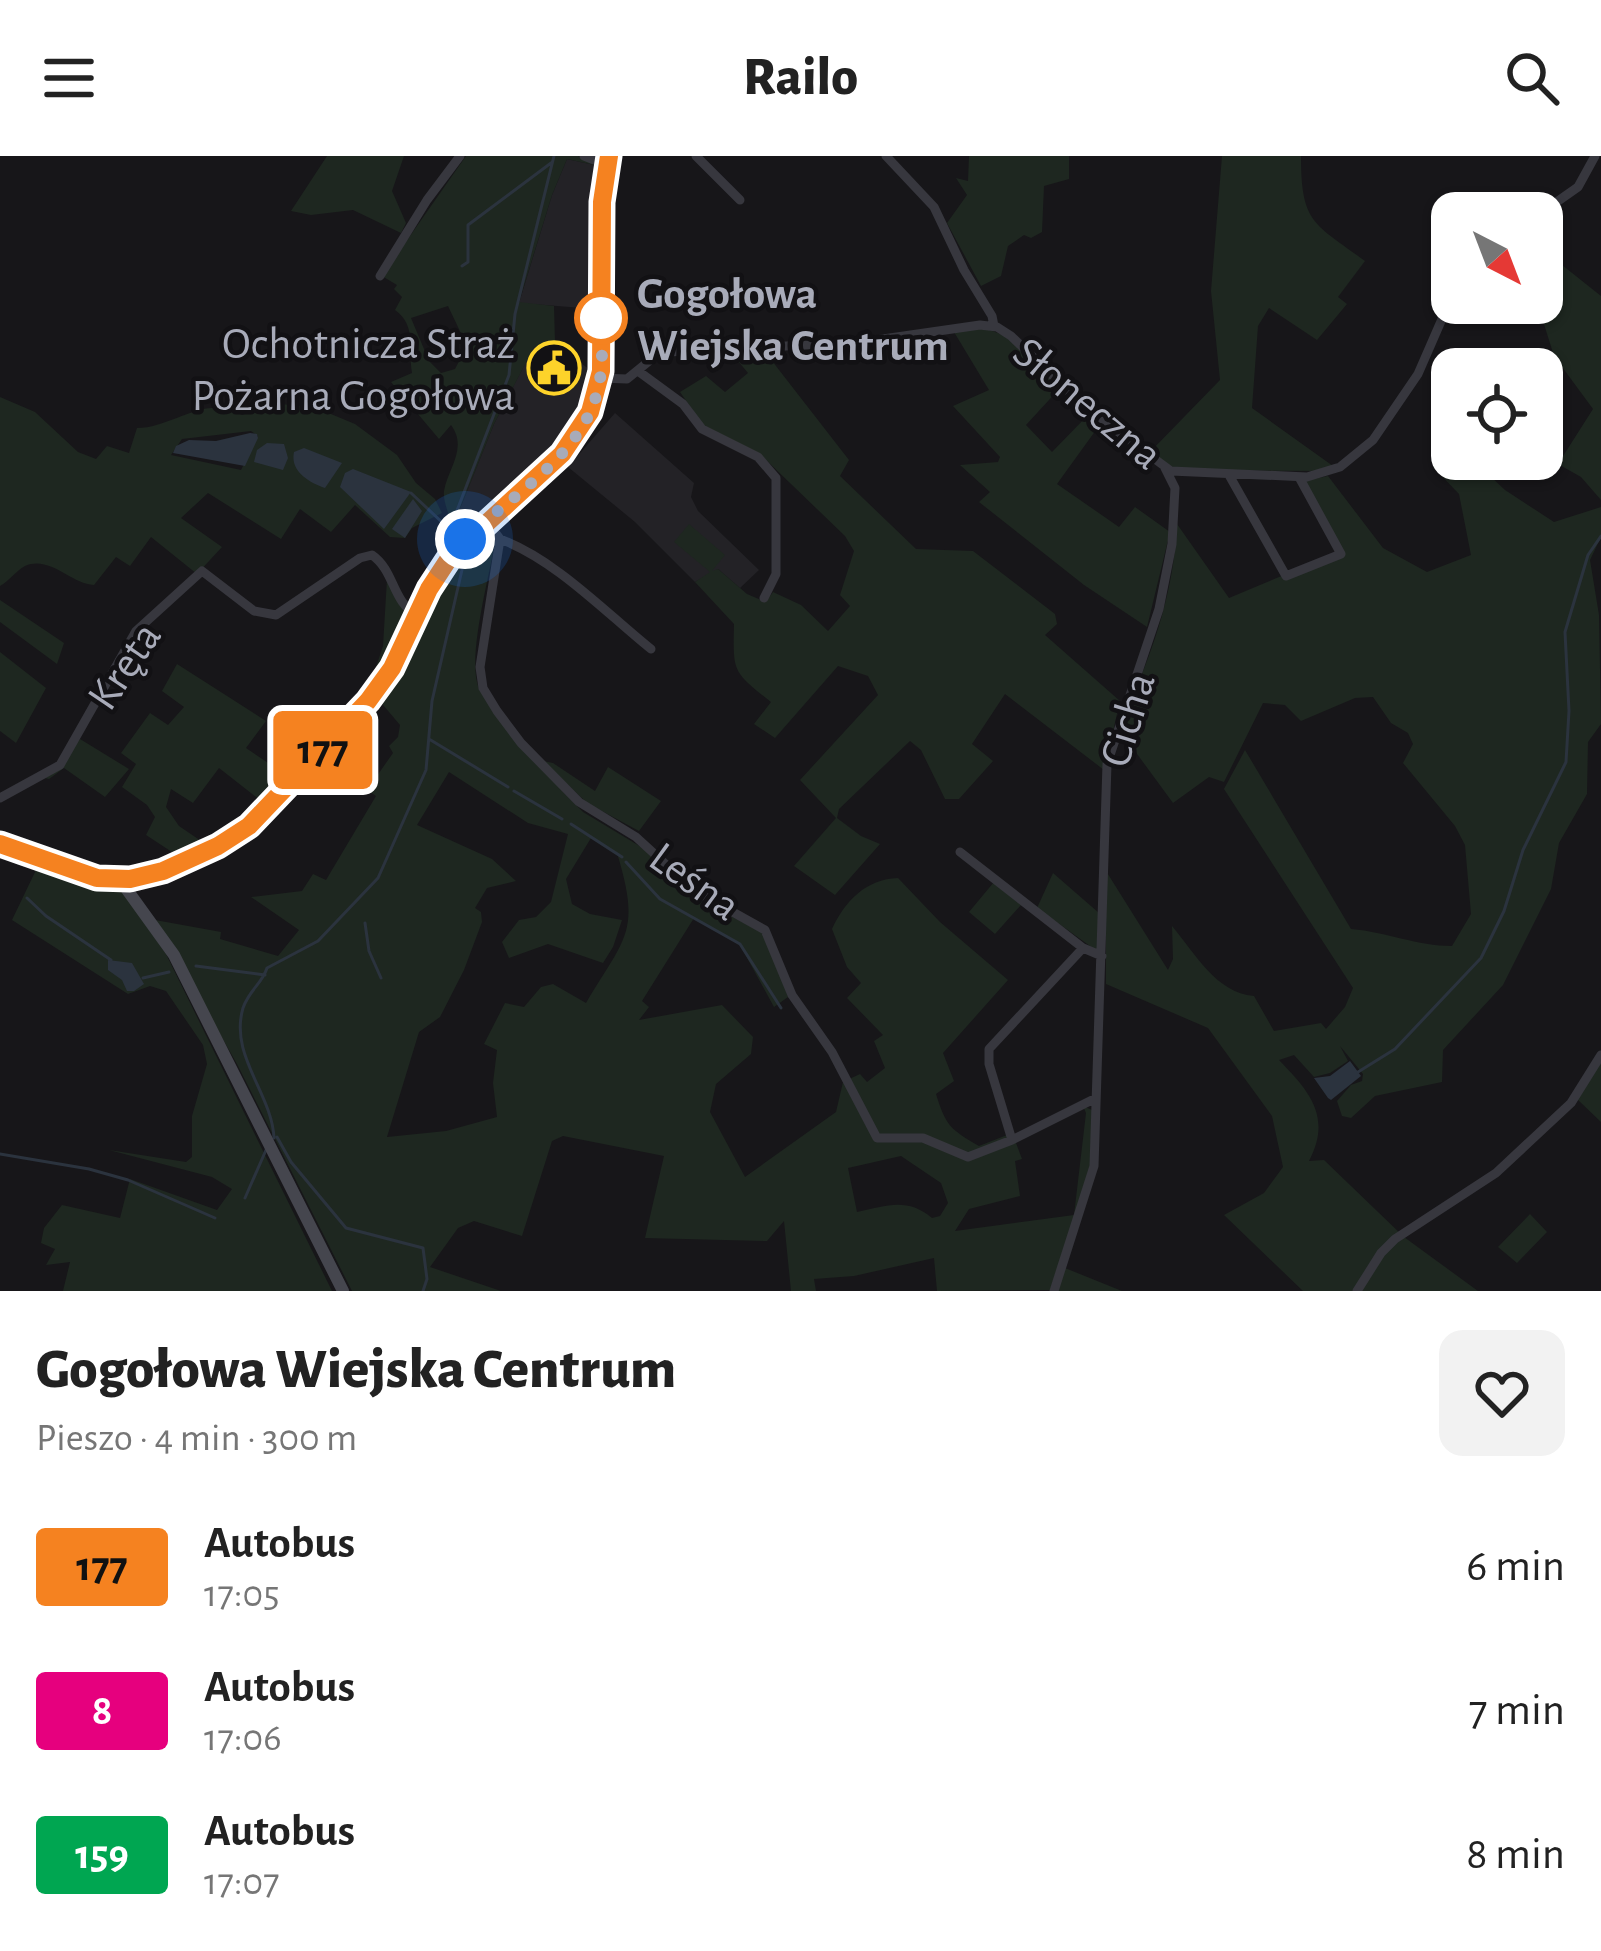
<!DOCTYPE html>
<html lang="pl">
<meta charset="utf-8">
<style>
body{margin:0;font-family:"Alegreya Sans",sans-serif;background:#f2f2f2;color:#222;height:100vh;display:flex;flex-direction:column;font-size:45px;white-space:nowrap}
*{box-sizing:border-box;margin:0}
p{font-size:39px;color:#767676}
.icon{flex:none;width:66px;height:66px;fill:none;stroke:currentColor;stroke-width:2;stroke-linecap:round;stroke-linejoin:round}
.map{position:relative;height:1135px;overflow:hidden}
.panel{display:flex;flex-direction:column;background:#fff;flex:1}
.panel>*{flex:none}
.badge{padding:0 24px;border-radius:9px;font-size:42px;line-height:78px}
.needle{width:78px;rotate:138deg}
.fabs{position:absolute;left:1431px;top:36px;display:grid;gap:24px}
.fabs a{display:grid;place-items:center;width:132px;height:132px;border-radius:24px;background:#fff;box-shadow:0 3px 9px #0004;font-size:60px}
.you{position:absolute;width:60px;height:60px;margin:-30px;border:9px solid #fff;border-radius:50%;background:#1a73e8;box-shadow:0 0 0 18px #1a73e833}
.map>.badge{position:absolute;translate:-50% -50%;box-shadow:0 0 0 6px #fff}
.round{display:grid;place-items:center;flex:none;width:126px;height:126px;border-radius:24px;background:#f2f2f2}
.overview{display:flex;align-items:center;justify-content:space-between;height:204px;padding:0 36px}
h1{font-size:57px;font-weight:800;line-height:90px}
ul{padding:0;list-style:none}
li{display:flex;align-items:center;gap:36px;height:144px;padding:0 36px}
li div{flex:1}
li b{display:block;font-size:45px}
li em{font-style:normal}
li .badge{min-width:132px;font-weight:700;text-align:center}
header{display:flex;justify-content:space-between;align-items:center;height:156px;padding:0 36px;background:#fff;font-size:54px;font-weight:800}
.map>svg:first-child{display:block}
.built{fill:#232226}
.green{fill:#1e2720;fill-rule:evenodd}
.water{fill:#2b333e}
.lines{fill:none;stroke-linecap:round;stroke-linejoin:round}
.stream{stroke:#2b333e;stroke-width:3}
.street{stroke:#37373e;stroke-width:9}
.secondary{stroke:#45464e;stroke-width:12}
.line-casing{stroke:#fff;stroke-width:27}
.line{stroke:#f58220;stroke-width:18}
.walk{stroke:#a8abb9;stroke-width:12;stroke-dasharray:0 21.6}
.stop-dot{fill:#fff;stroke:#f58220;stroke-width:6}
.labels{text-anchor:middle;stroke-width:9;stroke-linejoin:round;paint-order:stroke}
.stop-label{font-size:45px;font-weight:bold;fill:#a8abb9;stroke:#121114;text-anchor:start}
.poi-label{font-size:45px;fill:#a8abb9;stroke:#121114;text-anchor:end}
.street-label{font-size:45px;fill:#a8abb9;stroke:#121114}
</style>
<header><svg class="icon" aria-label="menu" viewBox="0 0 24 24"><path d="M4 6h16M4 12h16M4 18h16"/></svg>Railo<svg class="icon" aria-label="search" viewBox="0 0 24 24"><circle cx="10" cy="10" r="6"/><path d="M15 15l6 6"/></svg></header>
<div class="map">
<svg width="1601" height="1135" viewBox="0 0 1601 1135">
<rect width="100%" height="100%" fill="#171619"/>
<path class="built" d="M 567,3 L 599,10 L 591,110 L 595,153 L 519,147 L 552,39 Z
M 552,187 L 592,215 L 586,250 L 576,271 L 555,293 L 470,369 L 457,360 L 494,268 L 534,190 Z
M 615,257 L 694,327 L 691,341 L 698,355 L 759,414 L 740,432 L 718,413 L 695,426 L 635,366 L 568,311 Z"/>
<path class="green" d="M 327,0 L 404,0 L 392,35 L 406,67 L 401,77 L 353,54 L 311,59 L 291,55 Z
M 466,0 L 578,0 L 599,10 L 567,3 L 552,39 L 519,146 L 554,150 L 555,186 L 534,191 L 494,268 L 457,360 L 450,364 C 448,355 443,345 444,335 C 448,312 468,292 451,269 L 439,283 L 391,226 L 412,217 C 408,192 417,170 395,154 L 402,141 L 394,133 L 397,129 L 382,120 ZM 448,150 L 467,190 L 455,213 L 441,217 L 429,205 L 411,162 Z
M 969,0 L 1069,0 L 1069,23 L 1044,30 L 1042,76 L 1031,82 L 1024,79 L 1008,90 L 1001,120 L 981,130 L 947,67 L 967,39 L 956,22 L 968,25 Z
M 1222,0 L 1301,0 C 1301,68 1314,67 1365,105 L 1338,141 L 1347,148 L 1317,184 L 1269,152 L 1258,170 L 1252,252 L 1333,310 L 1321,315 L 1182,314 L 1167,309 L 1150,296 L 1220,224 L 1211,135 Z
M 1542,93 L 1601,140 L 1601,344 L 1581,321 L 1558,308 L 1593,253 L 1554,200 L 1543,165 L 1507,150 L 1467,151 L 1468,147 L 1542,147 Z
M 977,172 C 1013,174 1035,208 1060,232 L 1026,269 L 1052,296 L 1089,258 L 1101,267 L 1057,328 L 1119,371 L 1135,351 L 1170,376 L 1147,471 L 1084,429 L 979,346 L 990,336 L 960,309 L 998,306 L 1000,301 L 953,250 L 989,234 L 954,176 Z
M 762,192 L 849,304 L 840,320 L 916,393 L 973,395 L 1055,458 L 1057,468 L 1045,479 L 1120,545 L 1104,614 L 1005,538 L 972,588 L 993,605 L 959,643 L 945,643 L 921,594 L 910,585 L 839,653 L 837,662 L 861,680 L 880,688 L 835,739 L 794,710 L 836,662 L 800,624 L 878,539 L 868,520 L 838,510 L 775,582 L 754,568 L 771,546 C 732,515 733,516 734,468 L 695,426 L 710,416 L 674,386 L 689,368 L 725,399 L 712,415 L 718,413 L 747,438 L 766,446 L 773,436 L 801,449 L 828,475 L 850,450 L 840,439 L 854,395 L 845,380 L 763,301 L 705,272 L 680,236 L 706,220 L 725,236 L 748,217 L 733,199 Z
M 0,241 L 35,256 L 78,296 L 96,303 L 107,290 L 129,297 L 137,272 C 173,272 205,237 242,259 L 257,254 L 271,255 L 280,248 L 314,251 L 355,268 L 397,299 L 416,327 L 435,343 L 442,357 L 412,372 L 405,382 L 390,381 L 355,349 L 331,376 L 300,353 L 281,383 L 208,337 L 181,362 L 222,391 L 197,418 L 151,381 L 130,410 L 116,401 L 94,429 C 71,428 50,399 25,410 C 16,415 9,425 0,430 ZM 251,275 L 258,280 L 241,314 L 171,299 L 182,283 Z
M 1452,289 L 1452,303 L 1472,303 L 1505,334 L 1554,366 L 1601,351 L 1601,381 L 1590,404 L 1599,459 L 1601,568 L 1588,586 L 1587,638 L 1559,687 L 1551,733 L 1503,829 L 1443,894 L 1442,926 L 1375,940 L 1351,962 L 1342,960 L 1337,945 L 1351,929 L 1362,925 L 1363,918 L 1340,890 L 1348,905 L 1330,917 L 1314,921 L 1294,899 L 1279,904 C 1310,936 1332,961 1309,1005 L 1324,1004 L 1404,1081 L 1478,1135 L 1303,1135 L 1224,1059 L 1264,1037 L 1283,1011 L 1272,960 L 1208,872 L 1106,828 L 1106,715 L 1168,814 L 1173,803 L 1172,770 C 1195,797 1216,837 1254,840 L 1274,875 L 1321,867 L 1326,873 L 1345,851 L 1353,832 L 1224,633 L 1245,594 L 1351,773 C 1387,776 1417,790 1452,790 L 1471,758 L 1465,689 L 1455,670 L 1403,607 L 1413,588 L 1408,577 L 1391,567 L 1373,541 L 1355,542 L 1301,565 L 1285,549 L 1263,547 L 1224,626 L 1209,621 L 1173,647 L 1118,572 C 1149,508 1174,440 1177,368 L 1229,442 L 1339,396 L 1305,325 L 1328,320 L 1383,392 L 1427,416 L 1471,399 L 1459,338 L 1433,311 L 1442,290 Z
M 481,376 L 495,386 C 490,419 465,507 480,534 L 563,636 L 583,656 L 651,697 L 698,743 L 765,778 L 788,841 L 774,851 L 740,789 L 694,762 L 642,845 L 649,851 L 639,864 L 722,849 L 753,881 L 751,898 L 716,928 L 710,956 L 745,1021 L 836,956 L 843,926 L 860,918 L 867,926 L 885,912 L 874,885 L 883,879 L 847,842 L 861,827 L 847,811 L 832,773 C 845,745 866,723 898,722 L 940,766 L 1008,824 L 943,897 L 954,925 L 936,938 C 946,970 950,973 979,990 L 1007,979 L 1016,987 L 1022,1003 L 1015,1005 L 1020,1040 L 969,1053 L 955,1075 L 1074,1059 L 1086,957 L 1083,950 L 1092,954 L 1093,1004 L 1050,1134 L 937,1135 L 934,1102 L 854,1120 L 814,1123 L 816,1135 L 791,1135 L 784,1065 L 767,1085 L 645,1082 L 664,1000 L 563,980 L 552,985 L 522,1080 L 474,1065 L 458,1072 L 430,1111 L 501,1135 L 352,1135 L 237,908 L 155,764 L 221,776 L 220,783 L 278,800 L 299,774 L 251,741 L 302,735 L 313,718 L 326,724 L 376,640 L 367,634 L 393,597 L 389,590 L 398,581 L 400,569 L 378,543 C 412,487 428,418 481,376 ZM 449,616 L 528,667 L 568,678 L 551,746 L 536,761 L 519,764 L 502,786 L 509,802 L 548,788 L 603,807 L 613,791 L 622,764 L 590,758 L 572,748 L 566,723 L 591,682 L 617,697 C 641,776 626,780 586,847 L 553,828 L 541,831 L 524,851 L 505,847 L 484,888 L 497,894 L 493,927 L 497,961 L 446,975 L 387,981 L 419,876 L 440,861 L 464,814 L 482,766 L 481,756 L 475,752 L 487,732 L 516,725 L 492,703 L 417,669 ZM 901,1000 L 941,1027 L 948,1047 L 940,1060 L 932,1062 C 907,1041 886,1050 857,1056 L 848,1012 Z
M 366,401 L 340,419 C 392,378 383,428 409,461 C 393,507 366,541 332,576 L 369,532 L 383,490 L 387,423 L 374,404 Z
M 0,444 L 64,487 L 57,508 L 0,466 Z
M 0,496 L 46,532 L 16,587 L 0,575 Z
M 177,508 L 266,565 L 246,592 L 283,617 L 272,632 L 307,596 L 310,600 L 245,665 L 265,641 L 260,644 L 219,612 L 193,647 L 171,633 L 166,651 L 179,670 L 207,689 L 178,700 L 146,679 L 155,661 L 147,649 L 122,631 L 136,608 L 121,597 L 150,557 L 168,569 L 184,551 L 162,535 Z
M 80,583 L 129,613 L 105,641 L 64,612 L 49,623 L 45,622 Z
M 543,605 L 553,607 L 595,635 L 608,611 L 661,645 L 639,675 L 587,647 Z
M 36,714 L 118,733 L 126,740 L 166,798 L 332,1135 L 63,1135 L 70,1106 L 46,1109 L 55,1093 L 41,1087 L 44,1072 L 62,1049 L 120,1062 L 130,1023 L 217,1054 L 232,1033 L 212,1021 L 109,994 L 186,1006 L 192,1001 L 192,960 L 207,908 L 203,889 L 166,835 L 150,830 L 128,838 L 12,764 Z
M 1053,717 L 1099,757 L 1097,795 L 1037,752 Z
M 994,726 L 1021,749 L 995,778 L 969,756 Z
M 1601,905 L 1601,966 L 1577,943 Z
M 1530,1058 L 1547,1076 L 1517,1107 L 1498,1091 Z
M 1065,1112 L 1122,1135 L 1058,1135 Z"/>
<path class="water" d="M 250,277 L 257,278 L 258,282 L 245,310 L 173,297 L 176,290 L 189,284 L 216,285 Z
M 267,287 L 284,288 L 288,302 L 283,314 L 254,306 L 257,294 Z
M 304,292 L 342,307 L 325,332 C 308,326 290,315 294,296 Z
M 353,313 L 411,336 L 384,373 L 340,331 L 345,317 Z
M 413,343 L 422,355 L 405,382 L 392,373 Z
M 108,804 L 132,807 L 144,828 L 134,835 L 127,835 L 122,824 L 108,814 Z
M 1350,905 L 1361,920 L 1331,944 L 1328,942 L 1314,922 L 1330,920 Z"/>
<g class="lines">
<path class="stream" d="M 462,110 L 468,106 L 468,69 L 551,7
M 411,337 L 446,370
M 453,365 L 509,219 L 515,158 L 554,0
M 457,365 L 467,370
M 429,583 L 508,631
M 514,635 L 562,663
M 571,668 L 622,701
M 0,700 L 24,709
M 626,706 L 660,743 L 740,788 L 781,852
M 27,742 L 46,760 L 111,804
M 365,767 L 369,795 L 381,822
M 196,810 L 265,819
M 143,822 L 169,816
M 1358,916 L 1395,893 L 1481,802 L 1504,755 L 1523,694 L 1566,606 L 1569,555 L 1565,476 L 1588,399 L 1601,380
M 277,981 L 291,1006 L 346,1072 L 423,1092 L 427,1123 L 423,1135
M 274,982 C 272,937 229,900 243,852 C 249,834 262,828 267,812 L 318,785 L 378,722 L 426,614 L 432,545 L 467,392
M 0,998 L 89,1013 L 128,1024 L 215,1062
M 245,1042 L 266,994"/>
<path class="street" d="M 584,0 L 607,9
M 696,0 L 740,44
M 886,0 L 934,51 L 964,114 L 992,160 L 994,170
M 1541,57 L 1578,31 L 1595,0
M 380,120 L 427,44 L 460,0
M 638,215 L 683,248 L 702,273 L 758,301 L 776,322 L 776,418 L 764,442
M 600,222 L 627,223 L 654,201 L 668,196 L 862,186 L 980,169 L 997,171 L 1011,180 L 1086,252 L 1171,315 L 1307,321 L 1340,311 L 1373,284 L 1418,218 L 1452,140
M 1229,319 L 1286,420 L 1341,398 L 1299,321
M 486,364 L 500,383 L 480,511 L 483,532 L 497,555 L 521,587 L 579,646 L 636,681 L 695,735 L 765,774 L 792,839 L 832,896 L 877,982 L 923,982 L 968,1001 L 1012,984 L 1096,942
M 500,383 C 556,404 605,456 651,493
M 0,642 L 60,609 L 136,475 L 202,415 L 254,455 L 276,459 L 360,402 L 372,399 C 395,415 392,446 417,459
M 960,696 L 1083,792 L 1102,800
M 1012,984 L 989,908 L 989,893 L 1083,792
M 1054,1135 L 1094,1010 L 1107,608 L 1159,453 L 1172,388 L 1175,332 L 1165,312
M 1357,1135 L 1381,1097 L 1395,1083 L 1496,1017 L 1571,947 L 1601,899"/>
<path class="secondary" d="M 0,688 L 97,722 L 130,723 L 162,715 L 218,690 L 249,670 L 368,545 L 392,512 L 429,433 L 450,401 L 566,293 L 590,256 L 601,215 L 602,46 L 609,0
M 120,724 L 174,799 L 343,1135"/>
</g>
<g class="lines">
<g class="line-casing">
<path id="line" d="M 0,688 L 97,722 L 130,723 L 163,715 L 218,690 L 249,670 L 368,545 L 392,512 L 429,433 L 450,401 L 562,298 L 590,256 L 601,215 L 602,46 L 609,0"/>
</g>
<use href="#line" class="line"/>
<path class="walk" d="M 465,383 C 514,337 589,296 600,223 C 604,196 601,166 601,139 L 601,162"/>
</g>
<defs>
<g id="civic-ring" transform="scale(2.7)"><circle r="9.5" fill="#121114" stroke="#fdd32a" stroke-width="1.5"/><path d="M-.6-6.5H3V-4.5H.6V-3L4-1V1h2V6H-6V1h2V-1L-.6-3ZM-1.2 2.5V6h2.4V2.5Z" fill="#fdd32a"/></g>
</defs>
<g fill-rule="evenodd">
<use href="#civic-ring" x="554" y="212"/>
</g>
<circle class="stop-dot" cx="601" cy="162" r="24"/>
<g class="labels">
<g class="stop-label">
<text x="637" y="152">Gogołowa<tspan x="637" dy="52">Wiejska Centrum</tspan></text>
</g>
<g class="poi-label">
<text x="515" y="202">Ochotnicza Straż<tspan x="515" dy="52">Pożarna Gogołowa</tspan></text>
</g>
<g class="street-label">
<text transform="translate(1089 246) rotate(40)" y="16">Słoneczna</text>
<text transform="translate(123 509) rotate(-56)" y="16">Kręta</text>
<text transform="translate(1126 563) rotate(-73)" y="16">Cicha</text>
<text transform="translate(696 724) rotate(36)" y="16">Leśna</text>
</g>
</g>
</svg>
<div class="fabs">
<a><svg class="needle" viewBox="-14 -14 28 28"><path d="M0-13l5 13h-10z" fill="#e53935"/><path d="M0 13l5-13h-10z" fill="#767676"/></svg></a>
<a><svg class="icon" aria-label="locate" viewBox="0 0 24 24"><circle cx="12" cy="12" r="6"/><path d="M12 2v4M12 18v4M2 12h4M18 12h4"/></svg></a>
</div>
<div class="you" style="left:465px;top:383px"></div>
<b class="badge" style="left:323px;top:594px;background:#f58220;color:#111">177</b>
</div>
<section class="panel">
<div class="overview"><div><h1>Gogołowa Wiejska Centrum</h1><p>Pieszo · 4 min · 300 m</p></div><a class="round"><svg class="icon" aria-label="heart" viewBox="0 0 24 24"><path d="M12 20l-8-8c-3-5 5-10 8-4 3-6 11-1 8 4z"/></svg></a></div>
<ul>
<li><span class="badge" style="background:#f58220;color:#111">177</span><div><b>Autobus</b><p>17:05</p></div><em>6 min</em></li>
<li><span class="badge" style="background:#e6007e;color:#fff">8</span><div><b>Autobus</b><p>17:06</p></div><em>7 min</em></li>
<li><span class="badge" style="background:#00a651;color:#fff">159</span><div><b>Autobus</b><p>17:07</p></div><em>8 min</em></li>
</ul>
</section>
